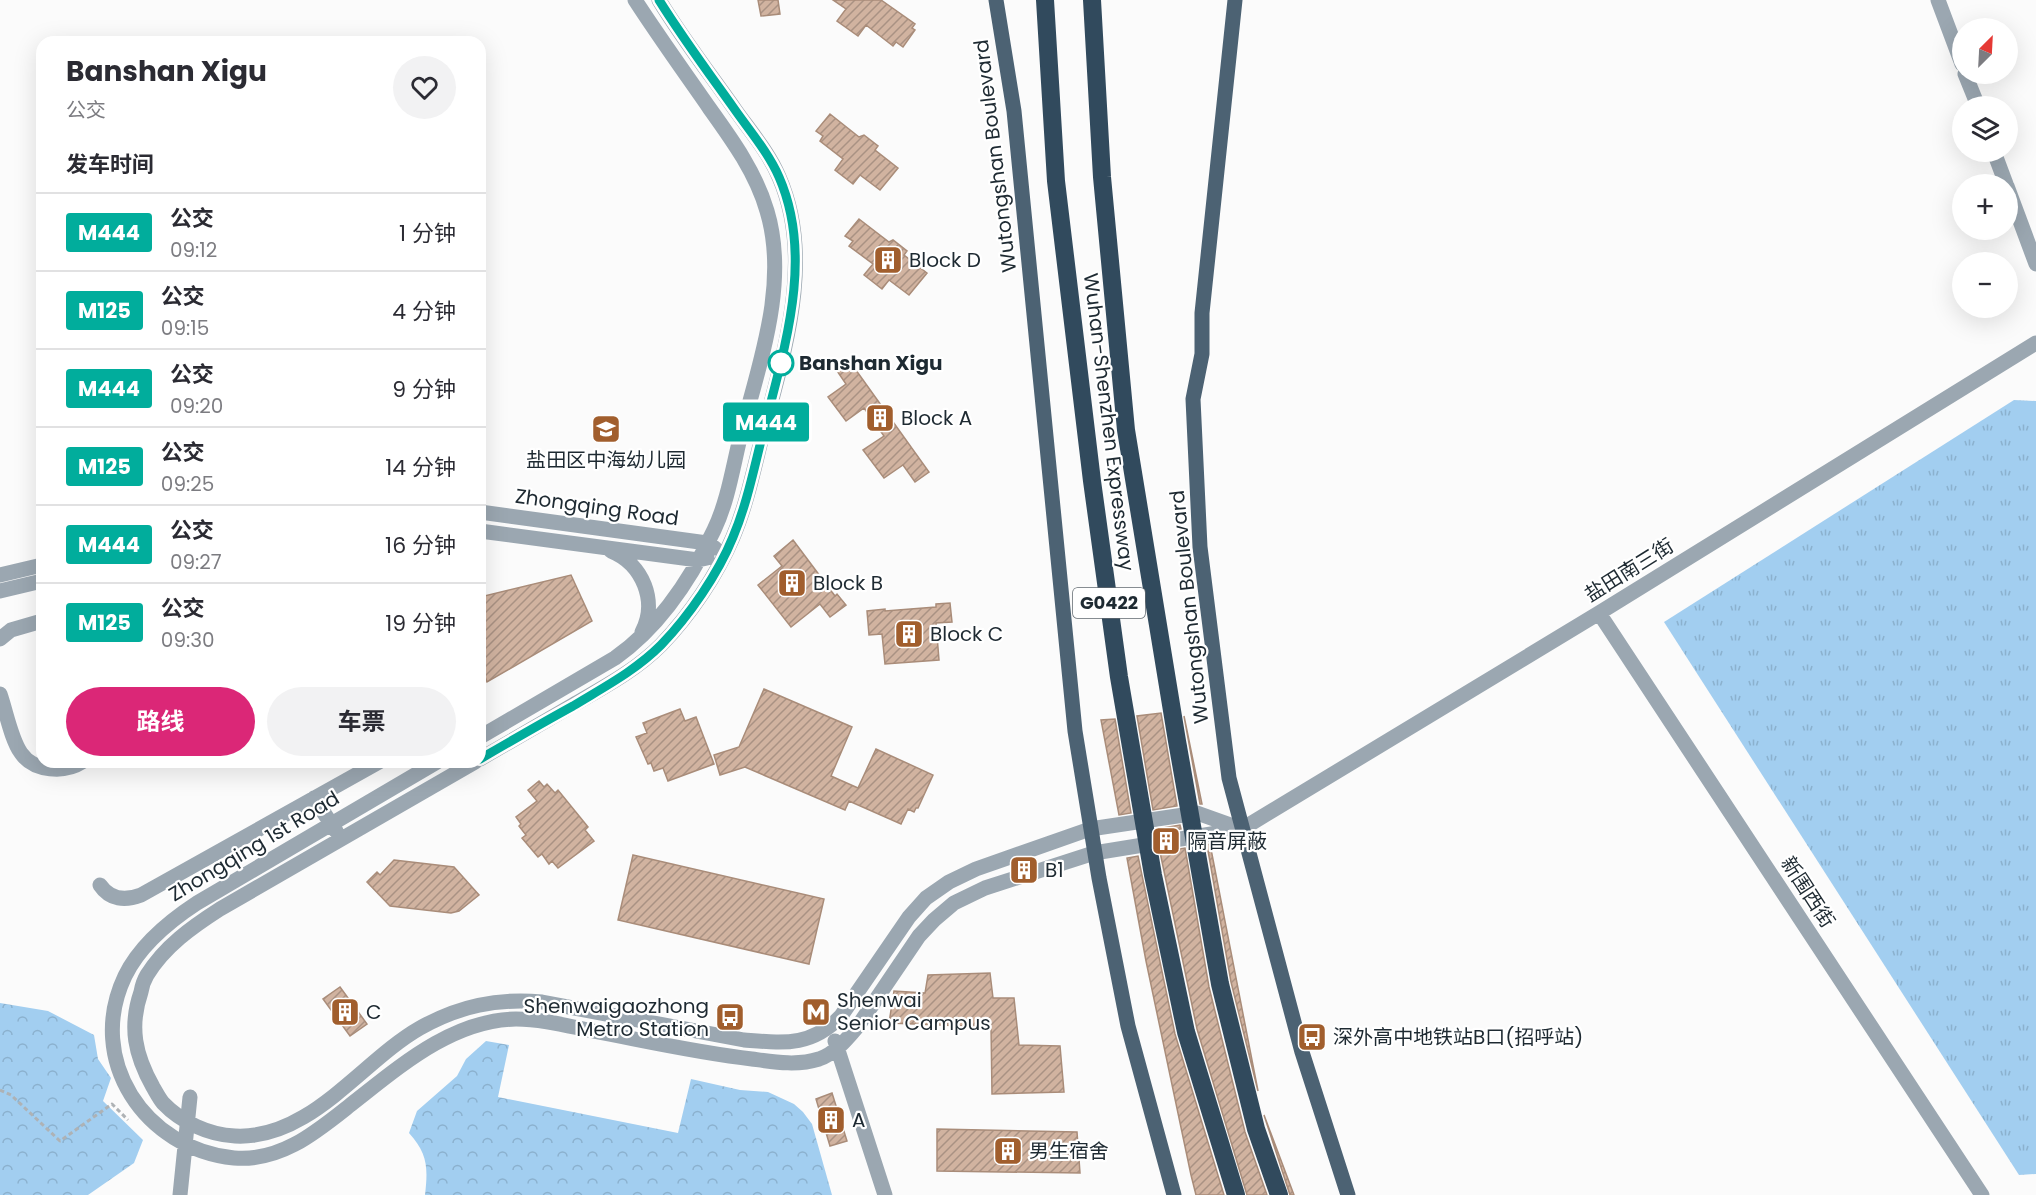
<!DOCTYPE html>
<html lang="zh">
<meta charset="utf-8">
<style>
body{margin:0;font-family:Poppins,"Noto Sans SC",sans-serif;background:#f2f2f3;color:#2b2b33;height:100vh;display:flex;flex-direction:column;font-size:22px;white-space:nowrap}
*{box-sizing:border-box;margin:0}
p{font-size:20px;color:#7c7c81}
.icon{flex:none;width:33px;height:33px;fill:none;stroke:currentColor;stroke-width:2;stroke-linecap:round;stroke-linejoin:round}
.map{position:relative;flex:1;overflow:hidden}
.side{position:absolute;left:36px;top:36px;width:450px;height:732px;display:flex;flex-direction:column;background:#fff;border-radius:18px;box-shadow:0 6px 24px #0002}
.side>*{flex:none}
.badge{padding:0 12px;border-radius:4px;font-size:21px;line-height:39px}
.needle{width:39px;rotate:24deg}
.buttons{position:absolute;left:1952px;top:18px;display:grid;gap:12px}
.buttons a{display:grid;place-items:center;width:66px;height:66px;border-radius:50%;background:#fff;box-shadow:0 6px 24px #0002;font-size:30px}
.map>.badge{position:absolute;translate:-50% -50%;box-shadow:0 0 0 3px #fff}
h2{padding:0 30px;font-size:22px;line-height:54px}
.round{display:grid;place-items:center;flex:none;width:63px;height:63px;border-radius:32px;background:#f2f2f3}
.head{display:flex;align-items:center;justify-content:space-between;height:102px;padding:0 30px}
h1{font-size:28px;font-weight:700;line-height:45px}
.action{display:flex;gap:12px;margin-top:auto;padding:12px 30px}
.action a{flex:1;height:69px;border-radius:36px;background:#db2777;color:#fff;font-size:24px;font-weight:700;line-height:69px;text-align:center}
.action a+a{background:#f2f2f3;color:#2b2b33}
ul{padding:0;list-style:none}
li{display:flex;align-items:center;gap:18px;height:78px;padding:0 30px;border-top:2px solid #e1e1e2}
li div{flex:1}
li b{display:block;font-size:22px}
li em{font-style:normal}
li .badge{min-width:66px;font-weight:700;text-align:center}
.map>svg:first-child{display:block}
.grass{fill:url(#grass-tufts)}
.forest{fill:url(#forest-crowns)}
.building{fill:url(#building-hatch);stroke:#a98c79;stroke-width:1.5}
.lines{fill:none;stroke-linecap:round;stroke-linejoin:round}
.path{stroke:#aeb2b5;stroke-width:3;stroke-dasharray:4.5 3;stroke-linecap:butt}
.minor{stroke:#9ba7b1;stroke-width:15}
.tertiary{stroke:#9ba7b1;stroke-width:15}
.primary{stroke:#4c6273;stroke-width:15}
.motorway-bridge{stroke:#314a5d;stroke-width:18}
.line-casing{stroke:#fff;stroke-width:14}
.line{stroke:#01ad9c;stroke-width:9}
.stop-dot{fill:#fff;stroke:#01ad9c;stroke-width:3}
.labels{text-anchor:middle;stroke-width:4.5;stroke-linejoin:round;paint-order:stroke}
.shield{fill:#fff;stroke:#626a70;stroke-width:1.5}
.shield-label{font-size:18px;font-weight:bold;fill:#1e2a32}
.street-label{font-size:20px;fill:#1e2a32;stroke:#fff}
.poi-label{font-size:20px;fill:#1e2a32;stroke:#fff;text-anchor:start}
.stop-label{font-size:20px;font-weight:bold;fill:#1e2a32;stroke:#fff;text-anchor:start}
</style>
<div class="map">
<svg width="2036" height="1195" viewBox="0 0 2036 1195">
<defs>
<pattern id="grass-tufts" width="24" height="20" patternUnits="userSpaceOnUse" patternTransform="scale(1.5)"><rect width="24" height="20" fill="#a2cef0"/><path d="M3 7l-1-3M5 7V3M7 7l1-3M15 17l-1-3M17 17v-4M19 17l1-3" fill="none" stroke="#8bb1ce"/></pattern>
<pattern id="forest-crowns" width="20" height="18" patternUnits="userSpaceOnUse" patternTransform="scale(1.5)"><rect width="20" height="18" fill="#a2cef0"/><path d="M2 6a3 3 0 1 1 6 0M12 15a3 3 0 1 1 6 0" fill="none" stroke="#8bb1ce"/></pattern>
<pattern id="building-hatch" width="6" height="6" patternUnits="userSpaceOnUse" patternTransform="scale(1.5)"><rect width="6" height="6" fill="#d1b3a0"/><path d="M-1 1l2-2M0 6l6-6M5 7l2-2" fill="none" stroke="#a99283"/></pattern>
</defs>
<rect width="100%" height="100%" fill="#fbfbfb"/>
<path class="grass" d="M 2014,400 L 2036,401 L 2036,1174 L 2019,1175 L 1664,622 Z"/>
<path class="forest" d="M 0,1003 L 48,1011 L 94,1035 L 98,1059 L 111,1078 L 103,1101 L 143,1140 L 134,1163 L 88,1195 L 0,1195 Z
M 486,1041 L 509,1045 L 498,1097 L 678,1133 L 691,1079 L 740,1090 L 768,1092 L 794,1104 L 803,1112 L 812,1124 L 832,1195 L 425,1195 C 428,1168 428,1154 409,1133 L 417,1111 L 457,1076 L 466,1059 Z"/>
<path class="building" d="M 758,0 L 778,0 L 780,14 L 761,16 Z
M 833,0 L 881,0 L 915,24 L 912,28 L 915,30 L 903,47 L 896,42 L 893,46 L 866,25 L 858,36 L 837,21 L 846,9 Z
M 830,114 L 859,137 L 864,135 L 878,146 L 875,150 L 898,168 L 880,190 L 860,175 L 853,184 L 835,170 L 843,159 L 820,141 L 823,136 L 816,131 Z
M 859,219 L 889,242 L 893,240 L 907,251 L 904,255 L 927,273 L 909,295 L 889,280 L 882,289 L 864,275 L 873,264 L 849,246 L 853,241 L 845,236 Z
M 848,359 L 929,472 L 915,482 L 903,465 L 884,478 L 863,450 L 884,436 L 864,408 L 846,421 L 828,397 L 846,384 L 835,368 Z
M 793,540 L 835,596 L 837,594 L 846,605 L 830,617 L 820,604 L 791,627 L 758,585 L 782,566 L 774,556 Z
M 571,575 L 592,621 L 487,682 L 480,663 L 480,597 Z
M 950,603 L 952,622 L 936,623 L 939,660 L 885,664 L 882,634 L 869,635 L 867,611 L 885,609 L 885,611 L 936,607 L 936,604 Z
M 764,689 L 852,727 L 831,776 L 858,788 L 876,749 L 933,775 L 918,808 L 916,808 L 914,812 L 908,809 L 901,824 L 849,801 L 845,810 L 745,767 L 720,775 L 714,755 L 739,747 Z
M 680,709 L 685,721 L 696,717 L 714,764 L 668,781 L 663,768 L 654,771 L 651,763 L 648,764 L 636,737 L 647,733 L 643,723 Z
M 1161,713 L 1177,806 L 1153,810 L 1137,716 Z
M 1184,716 L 1202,804 L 1200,804 Z
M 1115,719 L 1131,813 L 1119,815 L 1101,720 Z
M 539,781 L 544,787 L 547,784 L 555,793 L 558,790 L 588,827 L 585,830 L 594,841 L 558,868 L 552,861 L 549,864 L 542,854 L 538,857 L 522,838 L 526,835 L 519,826 L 521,824 L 516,817 L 537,801 L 528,790 Z
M 1180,825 L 1181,829 L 1157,833 L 1156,829 Z
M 1210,844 L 1258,1091 L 1231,982 L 1207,845 Z
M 1185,848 L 1209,987 L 1245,1132 L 1267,1195 L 1247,1195 L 1197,1029 L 1160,852 Z
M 633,855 L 824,899 L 809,964 L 618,920 Z
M 1138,856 L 1175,1034 L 1224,1195 L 1196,1195 L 1191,1175 L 1146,961 L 1127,858 Z
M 394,860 L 454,867 L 479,895 L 459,911 L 451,913 L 390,906 L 367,882 L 377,872 L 380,875 Z
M 990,973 L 993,998 L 1014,998 L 1019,1045 L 1060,1046 L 1064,1092 L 992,1094 L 991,1027 L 889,1023 L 894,991 L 925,993 L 928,975 Z
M 340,987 L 367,1024 L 350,1036 L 323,999 Z
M 832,1093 L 847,1141 L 830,1146 L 816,1099 Z
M 1264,1115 L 1294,1195 L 1290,1195 Z
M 937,1129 L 1077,1132 L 1080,1173 L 937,1171 Z"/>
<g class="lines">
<path class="path" d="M 0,1090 L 11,1095 L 60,1141 L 112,1104 L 128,1120"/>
<path class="minor" d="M 480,512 L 707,543 L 715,548
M 480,531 L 698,560 L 707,558
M 611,551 C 643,564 658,602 642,632
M 0,575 L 42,565
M 0,591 L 42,581
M 1599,613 L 1982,1195
M 0,639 L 11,630 L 42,621
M 0,694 C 6,711 11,739 21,753 C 34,772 65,773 82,762
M 480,737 L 615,658 C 659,627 691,579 714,530 C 728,501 733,466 741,434 C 759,364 789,284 767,211 C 756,173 733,141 710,109 C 685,73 659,37 635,0
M 480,759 C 511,741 542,723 573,705 C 604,687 635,671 661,645 C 690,615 717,575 733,537 C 747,504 754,468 763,433 C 784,352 815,259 779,177 C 769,153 751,132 736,111 C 710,74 682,38 659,0
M 437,762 L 197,903 C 168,922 140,945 125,976 C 85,1060 145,1149 234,1158 C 280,1162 315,1133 349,1106 C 398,1068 451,1020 516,1019 C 542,1019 568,1026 593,1031 C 646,1041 698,1053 752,1059 C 774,1062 797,1066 819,1059 C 836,1053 847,1039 858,1026 L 919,936 L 934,920 L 954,903 L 985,888 L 1094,853 L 1242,829 L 1599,613 L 2036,343
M 475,762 L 220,909 C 192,927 165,946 147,975 C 144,980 142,986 141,992 C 129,1027 135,1055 153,1087 C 156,1092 159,1098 163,1103 C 181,1122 209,1135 235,1136 C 310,1140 362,1061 420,1028 C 459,1006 497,998 542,1002 L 744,1040 C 784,1043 811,1047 841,1016 L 909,917 L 926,898 L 949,882 L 976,869 L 1090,829 L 1197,813 L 1239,828
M 314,798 L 336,831
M 100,885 C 110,900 125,901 141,895 L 379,762
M 835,1041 L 885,1195
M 180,1195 L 190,1097"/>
<path class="tertiary" d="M 1938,0 L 1962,64
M 1965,74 L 1978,106
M 1994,152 L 2006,184
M 2007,186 L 2036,264"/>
<path class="primary" d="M 996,0 L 1014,111 L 1075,731 L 1099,878 L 1128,1026 L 1174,1195
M 1235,0 L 1202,313 L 1202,354 L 1193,399 L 1200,547 L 1229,778 L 1302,1052 L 1348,1195"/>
<path class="motorway-bridge" d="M 1045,0 L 1056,181 L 1092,481 L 1119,677 L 1153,875 L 1186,1032 L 1236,1195
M 1092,0 L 1102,177 L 1126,430 L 1177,741 L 1220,984 L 1256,1129 L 1279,1195"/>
</g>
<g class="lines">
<g class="line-casing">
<path id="line" d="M 480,759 C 511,741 542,723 573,706 C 604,687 635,671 661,645 C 689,616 718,574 733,537 C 747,504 754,468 763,433 C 783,352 815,259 779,177 C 768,152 749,130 733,107 C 708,72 682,37 659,0"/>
</g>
<use href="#line" class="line"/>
</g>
<defs>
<g id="building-square" transform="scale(1.5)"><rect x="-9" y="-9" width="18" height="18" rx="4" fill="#a15e2d" stroke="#fff"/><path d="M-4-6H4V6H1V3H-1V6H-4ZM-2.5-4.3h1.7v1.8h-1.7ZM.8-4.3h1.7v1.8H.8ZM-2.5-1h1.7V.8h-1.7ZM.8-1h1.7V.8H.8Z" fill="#fff"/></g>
<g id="school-square" transform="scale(1.5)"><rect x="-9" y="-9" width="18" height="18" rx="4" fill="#a15e2d" stroke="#fff"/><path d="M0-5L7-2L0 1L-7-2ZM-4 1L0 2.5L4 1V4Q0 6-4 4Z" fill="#fff"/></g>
<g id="metro-square" transform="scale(1.5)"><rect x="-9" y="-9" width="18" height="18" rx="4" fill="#a15e2d" stroke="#fff"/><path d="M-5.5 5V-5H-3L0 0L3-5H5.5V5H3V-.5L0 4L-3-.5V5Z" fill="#fff"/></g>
<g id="bus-square" transform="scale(1.5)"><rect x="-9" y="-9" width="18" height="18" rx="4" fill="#a15e2d" stroke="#fff"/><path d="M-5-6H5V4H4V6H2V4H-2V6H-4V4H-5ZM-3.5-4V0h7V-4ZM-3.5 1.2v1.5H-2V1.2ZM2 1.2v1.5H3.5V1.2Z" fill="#fff"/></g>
</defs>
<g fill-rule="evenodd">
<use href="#building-square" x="888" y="260"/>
<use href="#building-square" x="880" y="418"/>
<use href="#school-square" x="606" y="429"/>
<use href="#building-square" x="792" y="583"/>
<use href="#building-square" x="909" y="634"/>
<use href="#building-square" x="1166" y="841"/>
<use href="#building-square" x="1024" y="870"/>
<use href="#building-square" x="345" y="1012"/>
<use href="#metro-square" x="816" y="1012"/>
<use href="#bus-square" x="730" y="1017"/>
<use href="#bus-square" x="1312" y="1037"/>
<use href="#building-square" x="831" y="1120"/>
<use href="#building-square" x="1008" y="1151"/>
</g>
<circle class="stop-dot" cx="781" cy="363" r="12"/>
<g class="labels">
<rect class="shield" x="1073" y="588" width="72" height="30" rx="4.5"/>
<g class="shield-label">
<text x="1109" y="609">G0422</text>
</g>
<g class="street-label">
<text transform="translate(995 156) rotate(-97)" y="7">Wutongshan Boulevard</text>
<text transform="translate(1109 422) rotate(83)" y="7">Wuhan-Shenzhen Expressway</text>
<text transform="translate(597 507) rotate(8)" y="7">Zhongqing Road</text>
<text transform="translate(1629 570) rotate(-32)" y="7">盐田南三街</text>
<text transform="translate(1189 607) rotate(-96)" y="7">Wutongshan Boulevard</text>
<text transform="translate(254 846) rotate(-31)" y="7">Zhongqing 1st Road</text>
<text transform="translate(1808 892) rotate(57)" y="7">新围西街</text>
</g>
<g class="poi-label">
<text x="909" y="267">Block D</text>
<text x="901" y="425">Block A</text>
<text x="606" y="467" text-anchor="middle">盐田区中海幼儿园</text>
<text x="813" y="590">Block B</text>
<text x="930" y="641">Block C</text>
<text x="1187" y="848">隔音屏蔽</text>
<text x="1045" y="877">B1</text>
<text x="837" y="1007">Shenwai<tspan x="837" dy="23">Senior Campus</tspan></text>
<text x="709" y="1013" text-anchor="end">Shenwaigaozhong<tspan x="709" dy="23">Metro Station</tspan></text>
<text x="366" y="1019">C</text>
<text x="1333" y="1044">深外高中地铁站B口(招呼站)</text>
<text x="852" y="1127">A</text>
<text x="1029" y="1158">男生宿舍</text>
</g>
<g class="stop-label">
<text x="799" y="370">Banshan Xigu</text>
</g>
</g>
</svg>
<div class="buttons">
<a><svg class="needle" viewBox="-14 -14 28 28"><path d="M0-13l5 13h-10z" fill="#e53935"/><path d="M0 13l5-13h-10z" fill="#7c7c81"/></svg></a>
<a><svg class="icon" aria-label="layers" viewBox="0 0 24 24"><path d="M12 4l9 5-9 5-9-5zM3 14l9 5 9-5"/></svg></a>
<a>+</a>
<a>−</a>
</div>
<b class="badge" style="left:766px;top:422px;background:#01ad9c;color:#fff">M444</b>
<section class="side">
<div class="head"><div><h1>Banshan Xigu</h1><p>公交</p></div><a class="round"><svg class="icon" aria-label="heart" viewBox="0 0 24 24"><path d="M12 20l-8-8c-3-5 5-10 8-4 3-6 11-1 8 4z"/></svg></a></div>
<h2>发车时间</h2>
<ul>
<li><span class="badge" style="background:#01ad9c;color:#fff">M444</span><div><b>公交</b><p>09:12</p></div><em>1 分钟</em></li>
<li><span class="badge" style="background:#01ad9c;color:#fff">M125</span><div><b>公交</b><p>09:15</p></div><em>4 分钟</em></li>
<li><span class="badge" style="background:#01ad9c;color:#fff">M444</span><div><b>公交</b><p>09:20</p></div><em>9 分钟</em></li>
<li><span class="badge" style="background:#01ad9c;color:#fff">M125</span><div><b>公交</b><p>09:25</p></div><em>14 分钟</em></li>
<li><span class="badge" style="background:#01ad9c;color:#fff">M444</span><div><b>公交</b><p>09:27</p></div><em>16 分钟</em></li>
<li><span class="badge" style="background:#01ad9c;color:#fff">M125</span><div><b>公交</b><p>09:30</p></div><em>19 分钟</em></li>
</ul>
<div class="action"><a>路线</a><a>车票</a></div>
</section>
</div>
